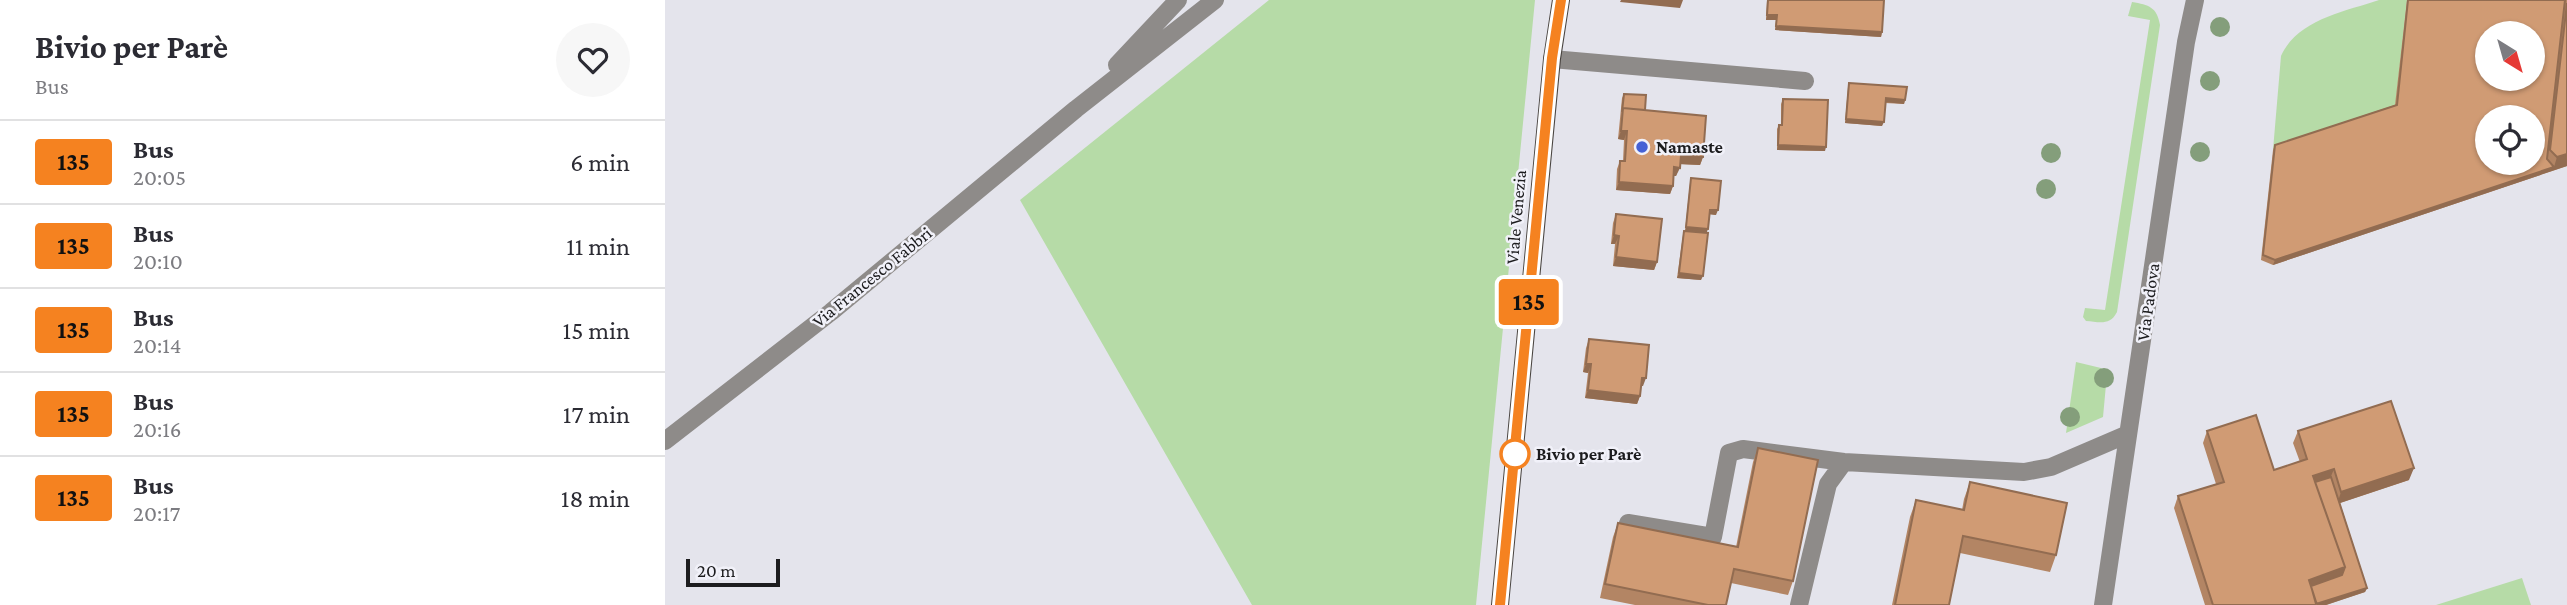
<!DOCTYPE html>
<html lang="it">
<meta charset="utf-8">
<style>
body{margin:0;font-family:"Crimson Pro",serif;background:#f7f7f7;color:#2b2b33;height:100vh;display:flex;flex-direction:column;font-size:26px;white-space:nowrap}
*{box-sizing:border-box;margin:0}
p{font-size:23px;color:#7c7c81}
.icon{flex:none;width:38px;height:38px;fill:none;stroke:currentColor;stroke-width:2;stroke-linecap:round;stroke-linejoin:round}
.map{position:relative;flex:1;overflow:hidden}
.sheet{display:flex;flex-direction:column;background:#fff;width:665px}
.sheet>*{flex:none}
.badge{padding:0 14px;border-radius:5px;font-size:24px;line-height:46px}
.needle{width:46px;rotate:143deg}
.buttons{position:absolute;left:1810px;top:21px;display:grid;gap:14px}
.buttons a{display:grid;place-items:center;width:70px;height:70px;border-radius:50%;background:#fff;box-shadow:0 2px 5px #0004;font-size:35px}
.scale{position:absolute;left:21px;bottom:18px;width:94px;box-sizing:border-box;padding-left:7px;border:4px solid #1c1c1e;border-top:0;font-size:19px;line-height:24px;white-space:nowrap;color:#1c1c1e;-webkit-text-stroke:5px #f1f1f9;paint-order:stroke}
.map>.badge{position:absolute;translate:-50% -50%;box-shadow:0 0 0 4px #fff}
.round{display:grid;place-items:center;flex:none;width:74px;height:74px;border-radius:37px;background:#f7f7f7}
.head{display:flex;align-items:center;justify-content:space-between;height:119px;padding:0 35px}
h1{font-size:33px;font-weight:700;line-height:52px}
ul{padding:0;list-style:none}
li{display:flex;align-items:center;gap:21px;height:84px;padding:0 35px;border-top:2px solid #e1e1e2}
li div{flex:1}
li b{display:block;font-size:26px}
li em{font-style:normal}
li .badge{min-width:77px;font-weight:700;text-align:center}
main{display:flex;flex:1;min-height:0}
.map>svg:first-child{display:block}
.green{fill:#b6dba7}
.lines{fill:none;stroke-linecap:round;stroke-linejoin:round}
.minor{stroke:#8e8b89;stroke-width:18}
.major{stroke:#494440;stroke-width:18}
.tree{fill:#849e7b}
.wall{fill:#b38564}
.shaded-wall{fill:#926c51}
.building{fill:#d09b74;stroke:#926c51;stroke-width:2;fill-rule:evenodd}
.line-casing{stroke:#fff;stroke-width:16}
.line{stroke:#f58220;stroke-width:10}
.poi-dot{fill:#4561d5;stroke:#f1f1f9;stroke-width:2.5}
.stop-dot{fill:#fff;stroke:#f58220;stroke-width:3.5}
.labels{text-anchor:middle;stroke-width:5;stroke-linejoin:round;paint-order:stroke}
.poi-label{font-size:18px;font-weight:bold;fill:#1c1c1e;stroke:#f1f1f9;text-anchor:start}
.street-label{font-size:18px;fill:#1c1c1e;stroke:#f1f1f9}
.stop-label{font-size:18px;font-weight:bold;fill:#1c1c1e;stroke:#f1f1f9;text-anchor:start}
</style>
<main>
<section class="sheet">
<div class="head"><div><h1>Bivio per Parè</h1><p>Bus</p></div><a class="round"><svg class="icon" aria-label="heart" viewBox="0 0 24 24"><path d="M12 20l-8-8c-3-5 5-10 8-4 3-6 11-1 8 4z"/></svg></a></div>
<ul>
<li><span class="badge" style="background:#f58220;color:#111">135</span><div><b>Bus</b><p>20:05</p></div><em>6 min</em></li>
<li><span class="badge" style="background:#f58220;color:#111">135</span><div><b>Bus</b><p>20:10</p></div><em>11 min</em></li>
<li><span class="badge" style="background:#f58220;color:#111">135</span><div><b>Bus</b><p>20:14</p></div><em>15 min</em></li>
<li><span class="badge" style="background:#f58220;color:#111">135</span><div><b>Bus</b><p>20:16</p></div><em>17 min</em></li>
<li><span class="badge" style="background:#f58220;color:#111">135</span><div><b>Bus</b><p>20:17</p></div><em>18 min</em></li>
</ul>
</section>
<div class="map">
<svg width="1902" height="605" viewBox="0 0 1902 605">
<rect width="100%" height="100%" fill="#e4e4ec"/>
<path class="green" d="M 604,0 L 870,0 L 811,605 L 587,605 L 355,200 Z
M 1714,0 L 1742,0 L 1730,110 L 1608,150 L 1616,56 C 1633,19 1679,12 1714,0 Z
M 1467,2 C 1484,5 1492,7 1495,25 L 1452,312 C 1445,326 1434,322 1421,321 L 1418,317 L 1420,308 L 1440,310 L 1485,20 L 1463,16 Z
M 1411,362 L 1436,368 L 1442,374 L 1438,417 L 1401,433 Z
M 1857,578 L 1866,605 L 1771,605 Z"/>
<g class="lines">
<path class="minor" d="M 887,59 L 1140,81
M 452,65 L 513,0
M 0,441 L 166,312 L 411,109 L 550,0
M 963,523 L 1048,537 L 1064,453 L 1078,449 L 1179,462 L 1359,472 L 1386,467 L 1463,434
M 1134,605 L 1163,484 L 1179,462
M 1438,605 L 1521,42 L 1530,0"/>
<path class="major" d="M 835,605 L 887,59 L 896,0"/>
</g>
<g class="tree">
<circle cx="1555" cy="27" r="10"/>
<circle cx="1545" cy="81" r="10"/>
<circle cx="1535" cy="152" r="10"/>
<circle cx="1386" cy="153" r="10"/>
<circle cx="1381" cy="189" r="10"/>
<circle cx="1439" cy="378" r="10"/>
<circle cx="1405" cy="417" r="10"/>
</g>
<path class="wall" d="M 1102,0 L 1219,0 L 1217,32 L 1216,37 L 1110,30 L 1111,20 L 1101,20 Z
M 1742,0 L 1902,0 L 1902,166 L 1608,265 L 1596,260 L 1608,150 L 1610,145 L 1730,105 Z
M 1184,83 L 1240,100 L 1239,104 L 1220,103 L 1217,126 L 1180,123 L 1183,87 Z
M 959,94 L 1038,157 L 1035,165 L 1015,164 L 1011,176 L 1008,176 L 1008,186 L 1005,194 L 951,190 L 952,169 L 955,161 L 958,161 L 959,140 L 953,139 L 957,98 Z
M 1118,99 L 1160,151 L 1112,150 L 1112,129 L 1114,125 L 1116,125 L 1116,104 Z
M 1026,178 L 1051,215 L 1044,214 L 1036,280 L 1012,278 L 1018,235 L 1020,231 L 1025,183 Z
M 951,214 L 992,262 L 989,270 L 948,266 L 950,244 L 946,244 L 948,223 Z
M 924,339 L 978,386 L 976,386 L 975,396 L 972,404 L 920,398 L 923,373 L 918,372 L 921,348 Z
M 1542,431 L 1609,470 L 1635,462 L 1628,443 L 1633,431 L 1744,480 L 1675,503 L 1702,588 L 1700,592 L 1661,605 L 1540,605 L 1509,508 L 1513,496 L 1551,484 L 1538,443 Z
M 1093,448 L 1128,581 L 1123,595 L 1066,583 L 1061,605 L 970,605 L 935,598 L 948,537 L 953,523 L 1071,547 L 1088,462 Z
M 1305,482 L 1391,555 L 1385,572 L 1295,553 L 1284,605 L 1227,605 L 1245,517 L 1251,500 L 1297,510 L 1299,499 Z"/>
<path class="shaded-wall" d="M 956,0 L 1018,0 L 1015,8 L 955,2 Z
M 1102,15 L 1112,15 L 1111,20 L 1101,20 Z
M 1111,26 L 1217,32 L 1216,37 L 1110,30 Z
M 1221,98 L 1240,100 L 1239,104 L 1219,102 Z
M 1181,119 L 1219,122 L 1217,126 L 1180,123 Z
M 956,131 L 962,131 L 959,140 L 953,139 Z
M 1113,145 L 1161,147 L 1160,151 L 1112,150 Z
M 1902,154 L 1902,166 L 1608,265 L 1610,260 L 1889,167 L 1892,157 Z
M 1016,155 L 1038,157 L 1035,165 L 1013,164 Z
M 1009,167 L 1015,168 L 1011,176 L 1006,176 Z
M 954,182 L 1008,186 L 1005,194 L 951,190 Z
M 1045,210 L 1053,210 L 1051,215 L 1043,214 Z
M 1021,227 L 1043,229 L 1041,234 L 1020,232 Z
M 949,235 L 954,236 L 950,244 L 946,244 Z
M 951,257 L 992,262 L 989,270 L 948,266 Z
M 1014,273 L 1038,276 L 1036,280 L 1012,278 Z
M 921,364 L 926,364 L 923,373 L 918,372 Z
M 977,378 L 981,378 L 978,386 L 974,386 Z
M 923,390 L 975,396 L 972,404 L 920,398 Z
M 1749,468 L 1744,480 L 1672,504 L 1676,492 Z
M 1669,469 L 1664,481 L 1646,487 L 1648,476 Z
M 1680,567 L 1676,579 L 1642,591 L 1644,580 Z
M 1702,588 L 1700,592 L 1661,605 L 1648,605 Z"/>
<path class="building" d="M 1103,0 L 1219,0 L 1217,32 L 1111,26 L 1112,15 L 1102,15 Z
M 1743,0 L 1900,0 L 1882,159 L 1889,167 L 1610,260 L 1598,255 L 1610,145 L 1732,105 ZM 1822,33 L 1867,33 L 1867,79 L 1822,79 ZM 1822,117 L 1867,117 L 1867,163 L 1822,163 Z
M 1902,3 L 1902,154 L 1892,157 L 1885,150 Z
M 1184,83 L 1242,87 L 1240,100 L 1221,98 L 1219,122 L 1181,119 Z
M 959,94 L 981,95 L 980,110 L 958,108 L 957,112 Z
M 1118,99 L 1163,100 L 1161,147 L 1113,145 L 1114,125 L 1117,125 Z
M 958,108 L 1041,116 L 1038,157 L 1016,155 L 1015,168 L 1009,167 L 1008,186 L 954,182 L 955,161 L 960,161 L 962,131 L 956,131 Z
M 1026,178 L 1056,181 L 1053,210 L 1045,210 L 1043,229 L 1021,227 Z
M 951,214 L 997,219 L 992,262 L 951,257 L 954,236 L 949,235 Z
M 1019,231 L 1043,233 L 1038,276 L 1014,273 Z
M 924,339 L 984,345 L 981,378 L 977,378 L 975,396 L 923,390 L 926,364 L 921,364 Z
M 1726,401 L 1749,468 L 1676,492 L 1669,469 L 1648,476 L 1680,567 L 1644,580 L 1652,605 L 1548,605 L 1513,496 L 1559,482 L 1542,431 L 1591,415 L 1609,470 L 1642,459 L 1633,431 Z
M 1093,448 L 1153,460 L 1128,581 L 1069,569 L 1061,605 L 1043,605 L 940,584 L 953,523 L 1073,547 Z
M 1666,477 L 1702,588 L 1651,604 L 1646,586 L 1677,575 L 1680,567 L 1650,482 Z
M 1305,482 L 1402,503 L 1391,555 L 1298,536 L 1284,605 L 1230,605 L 1251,500 L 1299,510 Z"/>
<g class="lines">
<g class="line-casing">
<path id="line" d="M 835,605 L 887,58 L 896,0"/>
</g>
<use href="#line" class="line"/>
</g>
<circle class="poi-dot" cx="977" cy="147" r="7"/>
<circle class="stop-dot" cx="850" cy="454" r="14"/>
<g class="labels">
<g class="poi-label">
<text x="991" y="153">Namaste</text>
</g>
<g class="street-label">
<text transform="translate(851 217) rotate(-85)" y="6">Viale Venezia</text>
<text transform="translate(207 277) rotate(-39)" y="6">Via Francesco Fabbri</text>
<text transform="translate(1483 302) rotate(-82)" y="6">Via Padova</text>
</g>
<g class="stop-label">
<text x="871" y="460">Bivio per Parè</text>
</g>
</g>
</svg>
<div class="buttons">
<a><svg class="needle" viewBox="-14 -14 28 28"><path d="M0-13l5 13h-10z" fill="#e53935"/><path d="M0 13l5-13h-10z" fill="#7c7c81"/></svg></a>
<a><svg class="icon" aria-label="locate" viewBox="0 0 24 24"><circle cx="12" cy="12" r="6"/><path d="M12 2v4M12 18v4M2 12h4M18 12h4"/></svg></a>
</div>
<div class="scale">20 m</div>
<b class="badge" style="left:864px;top:302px;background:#f58220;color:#111">135</b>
</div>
</main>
